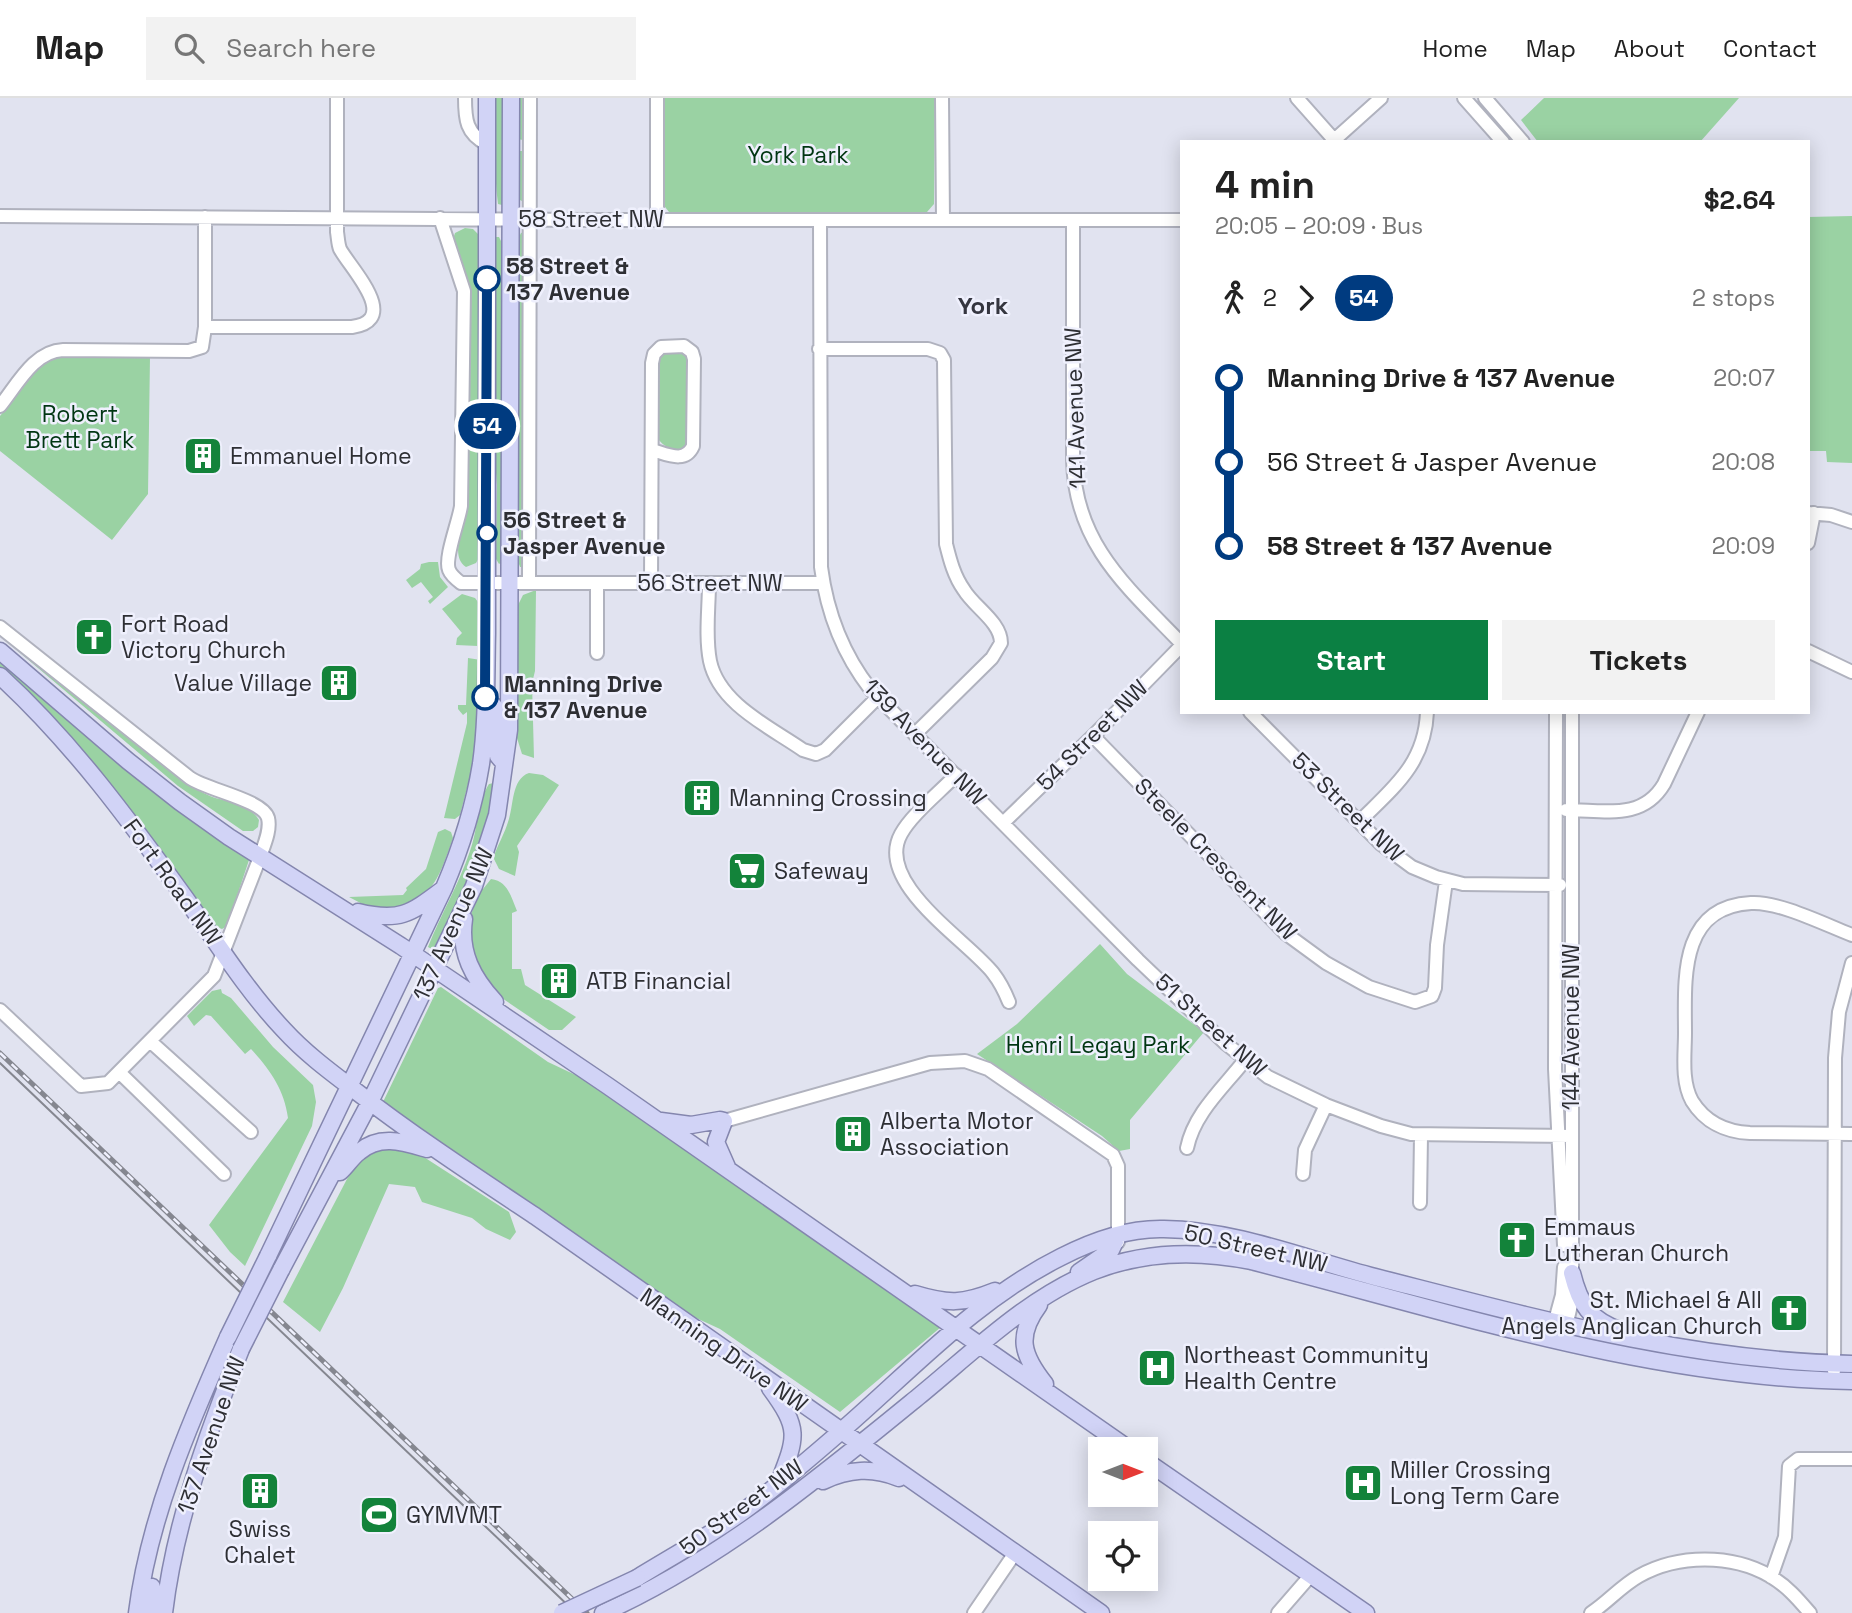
<!DOCTYPE html>
<meta charset="utf-8">
<style>
body{margin:0;font-family:"Space Grotesk",sans-serif;background:#f2f2f2;color:#222;height:100vh;display:flex;flex-direction:column;font-size:26px;white-space:nowrap}
*{box-sizing:border-box;margin:0}
p{font-size:23px;color:#767676}
.icon{flex:none;width:38px;height:38px;fill:none;stroke:currentColor;stroke-width:2;stroke-linecap:round;stroke-linejoin:round}
.map{position:relative;flex:1;overflow:hidden}
.panel{position:absolute;left:1180px;top:42px;width:630px;height:574px;display:flex;flex-direction:column;background:#fff;border-radius:0px;box-shadow:0 4px 18px #0003}
.panel>*{flex:none}
.badge{padding:0 14px;border-radius:23px;font-size:24px;line-height:46px}
.needle{width:46px;rotate:90deg}
.controls{position:absolute;left:1088px;top:1339px;display:grid;gap:14px}
.controls a{display:grid;place-items:center;width:70px;height:70px;border-radius:0px;background:#fff;box-shadow:0 4px 18px #0003;font-size:35px}
.map>.badge{position:absolute;translate:-50% -50%;box-shadow:0 0 0 4px #fff}
.legs{display:flex;align-items:center;gap:10px;height:77px;padding:0 35px;font-size:23px}
.legs p{margin-inline-start:auto}
.head{display:flex;align-items:center;justify-content:space-between;height:119px;padding:0 35px}
h1{font-size:38px;font-weight:800;line-height:52px}
.action{display:flex;gap:14px;margin-top:auto;padding:14px 35px}
.action a{flex:1;height:80px;border-radius:0px;background:#0b8043;color:#fff;font-size:28px;font-weight:800;line-height:80px;text-align:center}
.action a+a{background:#f2f2f2;color:#222}
ul{padding:0 35px;list-style:none}
li{display:flex;align-items:center;gap:24px;height:84px;font-size:26px}
li i{display:grid;place-items:center;width:10px;height:100%;margin:0 9px;background:currentColor}
li i::after{content:'';width:18px;height:18px;margin:-9px;border:5px solid;border-radius:50%;background:#fff}
li p{margin-inline-start:auto}
li:first-child i{background:linear-gradient(#0000 50%,currentColor 0)}
li:last-child i{background:linear-gradient(currentColor 50%,#0000 0)}
header{display:flex;align-items:center;gap:42px;box-sizing:border-box;height:98px;padding:0 35px;background:#fff;border-bottom:2px solid #e0e0e0}
header strong{font-size:33px}
nav{display:flex;gap:38px;margin-inline-start:auto;font-size:24px}
.search{width:490px;height:63px;background:#f2f2f2;display:flex;align-items:center;gap:18px;box-sizing:border-box;padding:0 24px;border-radius:0px;color:#767676;font-size:26px}
.map>svg:first-child{display:block}
.green{fill:#9ad2a3}
.lines{fill:none;stroke-linecap:round;stroke-linejoin:round}
.minor-casing{stroke:#b0b2be;stroke-width:16}
.major-casing{stroke:#8486ae;stroke-width:19}
.minor{stroke:#fff;stroke-width:12}
.major{stroke:#d1d3f6;stroke-width:16}
.tram{stroke:#858790;stroke-width:2}
.rail-casing{stroke:#858790;stroke-width:5}
.rail{stroke:#eff0fd;stroke-width:2.5;stroke-dasharray:8;stroke-linecap:butt}
.major-bridge-casing{stroke:#8486ae;stroke-width:19;stroke-linecap:butt}
.major-bridge{stroke:#d1d3f6;stroke-width:16}
.line-1-casing{stroke:#fff;stroke-width:16}
.line-1{stroke:#003b80;stroke-width:10}
.stop-1-dot{fill:#fff;stroke:#003b80;stroke-width:3.5}
.labels{text-anchor:middle;stroke-width:5;stroke-linejoin:round;paint-order:stroke}
.park-label{font-size:23px;fill:#003612;stroke:#eff0fd}
.street-label{font-size:23px;fill:#2e2f34;stroke:#eff0fd}
.stop-label{font-size:23px;font-weight:bold;fill:#2e2f34;stroke:#eff0fd;text-anchor:start}
.poi-label{font-size:23px;fill:#2e2f34;stroke:#eff0fd;text-anchor:start}
.neighbourhood-label{font-size:24px;font-weight:bold;fill:#353640;stroke:#eff0fd}
</style>
<header>
<strong>Map</strong>
<div class="search"><svg class="icon" aria-label="search" viewBox="0 0 24 24"><circle cx="10" cy="10" r="6"/><path d="M15 15l6 6"/></svg>Search here</div>
<nav><a>Home</a><a>Map</a><a>About</a><a>Contact</a></nav>
</header>
<div class="map">
<svg width="1852" height="1515" viewBox="0 0 1852 1515">
<rect width="100%" height="100%" fill="#e1e3f0"/>
<path class="green" d="M 494,0 L 506,0 L 502,107 L 498,106 C 493,72 497,35 494,0 Z
M 517,0 L 525,0 L 524,104 L 520,102 L 520,53 L 522,53 L 523,42 L 517,41 Z
M 662,0 L 935,0 L 934,106 L 927,114 L 669,114 L 662,105 Z
M 1544,0 L 1739,0 L 1700,44 L 1538,44 L 1521,22 Z
M 1852,118 L 1852,365 L 1827,364 L 1826,353 L 1808,353 L 1808,119 Z
M 465,130 L 473,131 L 479,137 L 480,458 L 476,465 L 466,469 C 448,457 466,425 468,406 L 470,215 L 468,185 L 453,141 L 455,135 Z
M 524,134 L 524,469 L 520,469 L 518,463 L 518,429 L 516,429 L 517,143 L 521,135 Z
M 496,139 L 499,139 L 501,143 L 501,218 L 505,290 L 502,464 L 499,466 L 496,461 L 497,387 L 492,326 L 493,151 Z
M 682,253 L 687,258 L 687,343 L 685,350 C 674,353 665,350 658,341 L 658,262 L 660,256 L 665,254 Z
M 68,258 L 150,259 L 148,396 L 112,442 L 0,353 L 0,318 L 40,268 L 49,260 Z
M 429,464 L 438,464 L 440,479 L 448,489 L 430,506 L 428,503 L 433,499 L 421,484 L 412,490 L 406,482 L 420,471 L 421,466 Z
M 536,492 L 535,573 L 532,585 L 534,660 L 522,656 L 517,640 L 514,639 L 515,513 L 523,497 Z
M 462,496 L 475,500 L 478,504 L 478,548 L 456,547 L 457,540 L 462,535 L 442,511 Z
M 0,534 L 181,682 C 191,687 200,694 210,698 C 228,705 248,704 259,722 L 258,729 L 253,733 L 243,733 L 178,688 L 0,538 Z
M 468,560 L 481,562 L 476,655 L 460,717 L 455,721 L 444,720 L 467,625 L 467,614 L 463,617 L 458,611 L 458,607 L 466,607 Z
M 0,565 L 250,759 L 227,828 L 222,831 L 214,828 L 46,614 L 0,570 Z
M 529,675 L 543,677 L 559,687 L 517,748 L 519,754 L 515,778 L 499,771 L 494,761 L 495,755 C 499,745 505,734 508,724 C 514,708 511,681 529,675 Z
M 494,685 L 497,691 L 472,779 L 435,853 L 428,849 C 441,816 459,786 470,753 C 478,732 477,704 489,686 Z
M 445,731 L 451,734 L 453,740 C 441,774 437,789 408,812 L 370,810 L 349,799 L 403,797 L 407,792 L 406,790 L 426,771 L 438,734 Z
M 491,781 C 508,783 511,799 517,813 L 512,815 L 512,871 L 521,871 L 525,887 L 576,919 L 562,932 L 549,932 L 493,894 L 476,873 L 468,826 L 480,790 L 483,791 Z
M 1100,846 L 1127,876 L 1204,934 L 1130,1022 L 1130,1051 L 1119,1053 L 1102,1038 L 977,956 L 1017,926 Z
M 441,889 L 548,964 L 601,989 L 941,1229 L 840,1314 L 720,1231 L 681,1213 L 404,1022 L 383,1004 L 438,890 Z
M 221,891 L 222,895 L 231,900 L 273,949 L 313,987 L 316,1004 L 312,1028 L 245,1168 L 230,1154 L 209,1127 L 288,1020 C 284,991 270,972 251,951 L 245,956 L 211,918 L 206,917 L 194,928 L 187,918 L 212,893 Z
M 386,1047 L 413,1052 L 509,1114 L 516,1134 L 510,1142 L 486,1131 L 472,1120 L 422,1104 L 415,1089 L 389,1086 L 343,1190 L 320,1234 L 283,1204 L 347,1081 C 353,1072 358,1065 366,1059 C 373,1054 380,1053 386,1047 Z"/>
<g class="lines">
<g class="minor-casing">
<path id="minor" d="M 465,0 C 465,21 466,36 487,46
M 942,0 L 943,122
M 1297,0 L 1336,44
M 1464,0 L 1503,44
M 1485,0 L 1523,44
M 1332,44 L 1381,0
M 0,118 L 591,122 L 1181,122
M 440,120 L 464,193 L 461,408 C 459,423 444,460 449,472 C 451,477 457,482 461,485 L 823,485
M 657,121 L 657,0
M 820,122 L 821,469 C 827,515 842,555 871,592 L 1138,862 L 1225,945 L 1268,979 L 1326,1007 L 1381,1028 L 1411,1036 L 1571,1038
M 1073,123 L 1073,362 C 1075,446 1127,489 1181,545
M 205,229 L 352,229 C 402,222 350,170 340,151 C 338,146 338,140 337,134 L 337,0
M 819,251 L 928,251 L 940,255 L 944,262 L 946,446 C 950,462 954,478 964,492 C 974,509 1001,524 1001,545 L 992,560 L 915,636
M 0,308 C 17,287 34,253 63,252 L 189,253 L 202,249 L 205,229 L 205,119
M 1808,415 L 1831,417 L 1852,424
M 1808,445 L 1814,415
M 529,484 L 530,0
M 651,485 L 652,265 L 654,256 L 661,249 L 684,248 L 692,254 L 694,261 L 693,348 C 685,366 667,356 652,352
M 709,485 C 709,510 705,538 710,563 C 719,606 770,629 803,652 L 816,656 L 825,652 L 878,599
M 0,529 L 190,680 C 207,692 263,702 268,720 C 271,732 264,747 260,759 L 214,878 L 108,985 L 81,988 L 0,912
M 1808,553 L 1852,574
M 597,555 L 597,485
M 1250,614 L 1381,746 L 1412,769 L 1436,779 L 1463,786 L 1560,787
M 1556,614 L 1555,971 L 1564,1147
M 1093,638 L 1285,835 L 1326,865 L 1369,889 L 1415,904 L 1432,898 L 1435,890 L 1437,847 L 1446,783
M 956,677 C 940,694 912,716 901,736 C 874,785 967,842 993,875 C 1000,884 1005,894 1009,904
M 1566,712 C 1604,712 1642,723 1664,686 L 1698,614
M 1359,724 C 1393,690 1425,666 1427,614
M 1003,725 L 1093,638 L 1181,548
M 1852,837 C 1826,827 1778,803 1751,805 C 1678,809 1685,883 1685,935 C 1685,956 1681,983 1692,1003 C 1705,1024 1726,1034 1750,1035 L 1852,1036
M 151,944 L 251,1034
M 120,975 L 224,1076
M 724,1023 L 930,965 L 965,963 L 988,971 L 1113,1057 L 1118,1068 L 1118,1144
M 1187,1050 C 1194,1015 1224,989 1245,962
M 1303,1076 L 1305,1052 L 1326,1007
M 1420,1105 L 1421,1038
M 1553,1230 L 1562,1197 L 1564,1169
M 1565,1233 L 1571,1207 L 1572,1175 L 1572,614
M 1834,1273 L 1835,960 L 1839,914 L 1852,865
M 1771,1479 L 1785,1439 L 1789,1368 L 1798,1361 L 1852,1361
M 974,1515 L 1015,1455
M 1278,1515 L 1311,1477
M 1591,1515 C 1608,1504 1621,1488 1639,1478 C 1678,1456 1732,1456 1770,1478 C 1787,1488 1798,1501 1810,1515"/>
</g>
<g class="major-casing">
<path id="major" d="M 0,553 L 128,663 L 180,704 L 229,739 L 401,848 L 608,988 L 1129,1351
M 0,578 C 72,644 129,722 186,801 C 217,845 247,893 284,932 C 306,956 332,975 357,994 C 414,1038 475,1078 535,1118 L 1101,1515
M 494,608 L 498,658 L 503,664
M 358,814 C 399,824 410,816 442,792
M 464,821 C 459,855 473,880 495,904
M 661,1023 L 691,1027 L 720,1022 L 724,1023 L 716,1044 L 727,1069
M 340,1074 C 347,1068 351,1060 359,1054 C 380,1036 403,1044 427,1051
M 268,1158 L 444,790 C 461,750 474,709 481,666 C 487,623 486,579 487,536 L 487,0
M 281,1172 L 370,1004 L 474,788 L 497,717 L 509,632 L 511,0
M 1079,1174 L 1111,1152 L 1118,1137
M 1572,1175 C 1580,1207 1589,1221 1621,1233
M 915,1196 C 948,1206 963,1206 995,1193
M 1039,1207 C 1016,1238 1022,1257 1045,1286
M 770,1290 C 800,1331 797,1338 779,1384
M 1146,1363 L 1366,1515
M 823,1383 C 849,1371 872,1369 899,1380
M 637,1480 C 673,1458 711,1437 745,1412 C 778,1388 809,1361 839,1335 C 911,1273 975,1202 1061,1159 C 1092,1143 1129,1130 1164,1131 C 1235,1132 1306,1161 1375,1179 C 1532,1219 1688,1263 1852,1266
M 137,1515 C 149,1419 189,1327 228,1239
M 148,1515 L 152,1489
M 164,1515 C 175,1423 207,1337 241,1251
M 603,1515 C 720,1462 819,1380 918,1299 C 973,1254 1027,1200 1094,1173 C 1145,1153 1197,1152 1251,1163 C 1448,1213 1647,1280 1852,1283"/>
</g>
<use href="#minor" class="minor"/>
<use href="#major" class="major"/>
<path class="tram" d="M 0,965 L 576,1515"/>
<g class="rail-casing">
<path id="rail" d="M 0,955 L 587,1515"/>
</g>
<use href="#rail" class="rail"/>
<g class="major-bridge-casing">
<path id="major-bridge" d="M 228,1239 L 268,1158
M 241,1251 L 281,1172
M 562,1515 L 637,1480"/>
</g>
<use href="#major-bridge" class="major-bridge"/>
</g>
<g class="lines">
<g class="line-1-casing">
<path id="line-1" d="M 485,599 L 487,181"/>
</g>
<use href="#line-1" class="line-1"/>
</g>
<defs>
<g id="building-square" transform="scale(2.0125)"><rect x="-9" y="-9" width="18" height="18" rx="4" fill="#13833a" stroke="#eff0fd"/><path d="M-4-6H4V6H1V3H-1V6H-4ZM-2.5-4.3h1.7v1.8h-1.7ZM.8-4.3h1.7v1.8H.8ZM-2.5-1h1.7V.8h-1.7ZM.8-1h1.7V.8H.8Z" fill="#fff"/></g>
<g id="church-square" transform="scale(2.0125)"><rect x="-9" y="-9" width="18" height="18" rx="4" fill="#13833a" stroke="#eff0fd"/><path d="M-1.2-6h2.4v3.5h3.3v2.4h-3.3V6h-2.4V-.1h-3.3v-2.4h3.3Z" fill="#fff"/></g>
<g id="supermarket-square" transform="scale(2.0125)"><rect x="-9" y="-9" width="18" height="18" rx="4" fill="#13833a" stroke="#eff0fd"/><path d="M-6-5.5h2.5l.6 2H6L4.5 2H-2.5L-4.4-4H-6ZM-1.5 3.2a1.3 1.3 0 1 0 .1 0ZM3 3.2a1.3 1.3 0 1 0 .1 0Z" fill="#fff"/></g>
<g id="hospital-square" transform="scale(2.0125)"><rect x="-9" y="-9" width="18" height="18" rx="4" fill="#13833a" stroke="#eff0fd"/><path d="M-5-5h3v3.5h4V-5h3V5h-3V1.5h-4V5h-3Z" fill="#fff"/></g>
<g id="stadium-square" transform="scale(2.0125)"><rect x="-9" y="-9" width="18" height="18" rx="4" fill="#13833a" stroke="#eff0fd"/><path d="M0-5a6.5 5 0 1 0 0 10a6.5 5 0 1 0 0-10ZM-3.5-1.8h7v3.6h-7Z" fill="#fff"/></g>
</defs>
<g fill-rule="evenodd">
<use href="#building-square" x="203" y="358"/>
<use href="#church-square" x="94" y="539"/>
<use href="#building-square" x="339" y="585"/>
<use href="#building-square" x="702" y="700"/>
<use href="#supermarket-square" x="747" y="773"/>
<use href="#building-square" x="559" y="883"/>
<use href="#building-square" x="853" y="1036"/>
<use href="#church-square" x="1517" y="1142"/>
<use href="#church-square" x="1789" y="1215"/>
<use href="#hospital-square" x="1157" y="1270"/>
<use href="#hospital-square" x="1363" y="1385"/>
<use href="#building-square" x="260" y="1393"/>
<use href="#stadium-square" x="379" y="1417"/>
</g>
<g class="stop-1-dot">
<circle cx="487" cy="181" r="12"/>
<circle cx="487" cy="435" r="9"/>
<circle cx="485" cy="599" r="12"/>
</g>
<g class="labels">
<g class="park-label">
<text x="798" y="65">York Park</text>
<text x="80" y="324">Robert<tspan x="80" dy="26">Brett Park</tspan></text>
<text x="1098" y="955">Henri Legay Park</text>
</g>
<g class="street-label">
<text x="591" y="129">58 Street NW</text>
<text transform="translate(1075 310) rotate(-92)" y="8">141 Avenue NW</text>
<text x="710" y="493">56 Street NW</text>
<text transform="translate(1092 637) rotate(-45)" y="8">54 Street NW</text>
<text transform="translate(925 644) rotate(46)" y="8">139 Avenue NW</text>
<text transform="translate(1348 709) rotate(44)" y="8">53 Street NW</text>
<text transform="translate(1216 761) rotate(45)" y="8">Steele Crescent NW</text>
<text transform="translate(173 784) rotate(54)" y="8">Fort Road NW</text>
<text transform="translate(453 826) rotate(-66)" y="8">137 Avenue NW</text>
<text transform="translate(1211 927) rotate(42)" y="8">51 Street NW</text>
<text transform="translate(1571 929) rotate(-90)" y="8">144 Avenue NW</text>
<text transform="translate(1256 1150) rotate(13)" y="8">50 Street NW</text>
<text transform="translate(724 1252) rotate(35)" y="8">Manning Drive NW</text>
<text transform="translate(211 1337) rotate(-71)" y="8">137 Avenue NW</text>
<text transform="translate(741 1409) rotate(-36)" y="8">50 Street NW</text>
</g>
<g class="stop-label">
<text x="506" y="176">58 Street &amp;<tspan x="506" dy="26">137 Avenue</tspan></text>
<text x="503" y="430">56 Street &amp;<tspan x="503" dy="26">Jasper Avenue</tspan></text>
<text x="504" y="594">Manning Drive<tspan x="504" dy="26">&amp; 137 Avenue</tspan></text>
</g>
<g class="poi-label">
<text x="230" y="366">Emmanuel Home</text>
<text x="121" y="534">Fort Road<tspan x="121" dy="26">Victory Church</tspan></text>
<text x="312" y="593" text-anchor="end">Value Village</text>
<text x="729" y="708">Manning Crossing</text>
<text x="774" y="781">Safeway</text>
<text x="586" y="891">ATB Financial</text>
<text x="880" y="1031">Alberta Motor<tspan x="880" dy="26">Association</tspan></text>
<text x="1544" y="1137">Emmaus<tspan x="1544" dy="26">Lutheran Church</tspan></text>
<text x="1762" y="1210" text-anchor="end">St. Michael &amp; All<tspan x="1762" dy="26">Angels Anglican Church</tspan></text>
<text x="1184" y="1265">Northeast Community<tspan x="1184" dy="26">Health Centre</tspan></text>
<text x="1390" y="1380">Miller Crossing<tspan x="1390" dy="26">Long Term Care</tspan></text>
<text x="406" y="1425">GYMVMT</text>
<text x="260" y="1439" text-anchor="middle">Swiss<tspan x="260" dy="26">Chalet</tspan></text>
</g>
<g class="neighbourhood-label">
<text x="983" y="216">York</text>
</g>
</g>
</svg>
<div class="controls">
<a><svg class="needle" viewBox="-14 -14 28 28"><path d="M0-13l5 13h-10z" fill="#e53935"/><path d="M0 13l5-13h-10z" fill="#767676"/></svg></a>
<a><svg class="icon" aria-label="locate" viewBox="0 0 24 24"><circle cx="12" cy="12" r="6"/><path d="M12 2v4M12 18v4M2 12h4M18 12h4"/></svg></a>
</div>
<b class="badge" style="left:487px;top:328px;background:#003b80;color:#fff">54</b>
<section class="panel">
<div class="head"><div><h1>4 min</h1><p>20:05 – 20:09 · Bus</p></div><b>$2.64</b></div>
<div class="legs"><svg class="icon" aria-label="walk" viewBox="0 0 24 24"><circle cx="13" cy="4" r="2"/><path d="M13 8l-2 6 4 7M11 14l-3 7M7 12l3-4h3l4 4"/></svg>2<svg class="icon" aria-label="forward" viewBox="0 0 24 24"><path d="M9 5l7 7-7 7"/></svg><b class="badge" style="background:#003b80;color:#fff">54</b><p>2 stops</p></div>
<ul>
<li><i style="color:#003b80"></i><b>Manning Drive &amp; 137 Avenue</b><p>20:07</p></li>
<li><i style="color:#003b80"></i><span>56 Street &amp; Jasper Avenue</span><p>20:08</p></li>
<li><i style="color:#003b80"></i><b>58 Street &amp; 137 Avenue</b><p>20:09</p></li>
</ul>
<div class="action"><a>Start</a><a>Tickets</a></div>
</section>
</div>
